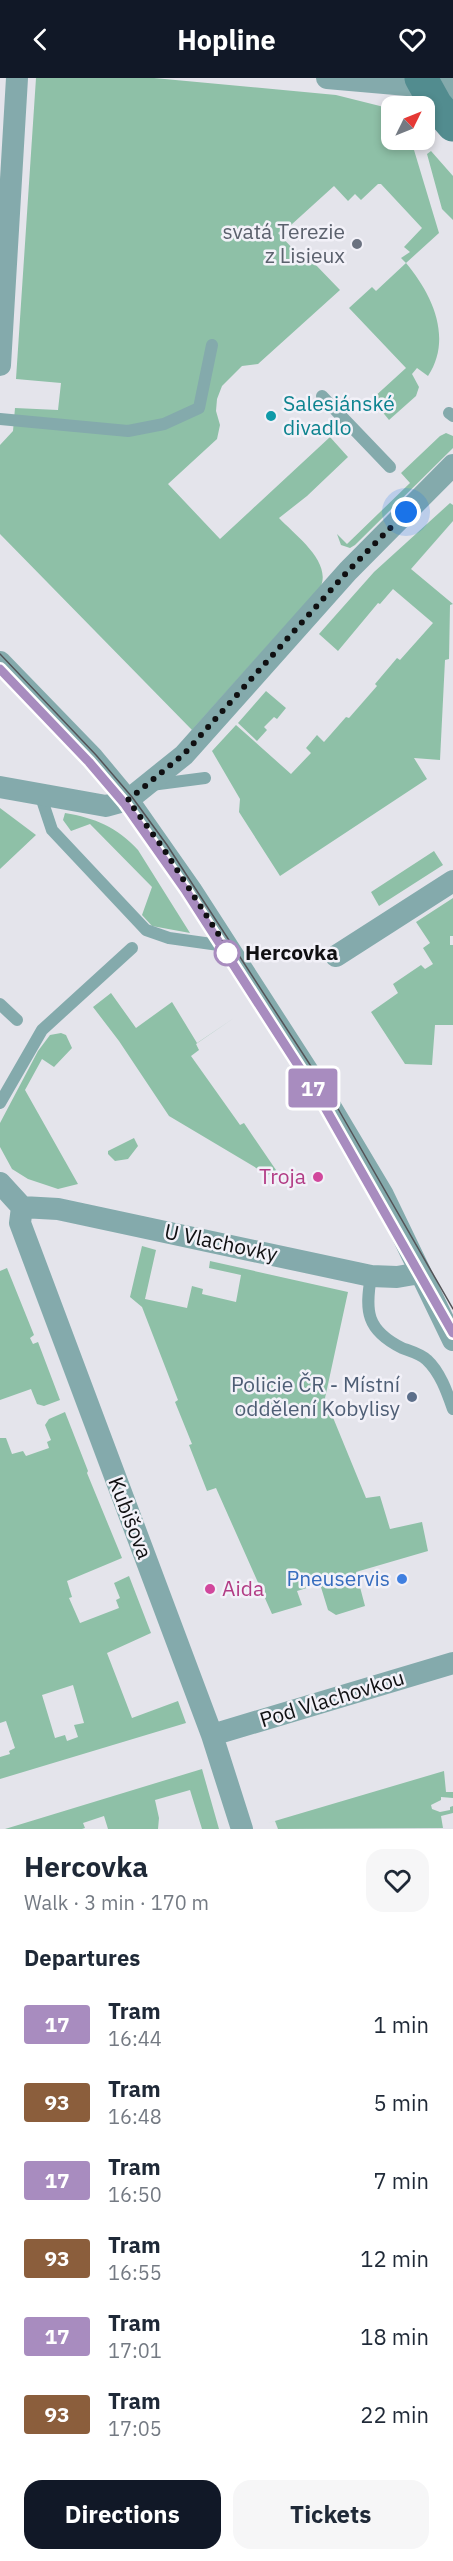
<!DOCTYPE html>
<meta charset="utf-8">
<style>
body{margin:0;font-family:"IBM Plex Sans",sans-serif;background:#f6f6f7;color:#1f2937;height:100vh;display:flex;flex-direction:column;font-size:22px;white-space:nowrap}
*{box-sizing:border-box;margin:0}
p{font-size:20px;color:#747a83}
.icon{flex:none;width:33px;height:33px;fill:none;stroke:currentColor;stroke-width:2;stroke-linecap:round;stroke-linejoin:round}
.map{position:relative;height:1751px;overflow:hidden}
.sheet{display:flex;flex-direction:column;background:#fff;flex:1}
.sheet>*{flex:none}
.badge{padding:0 12px;border-radius:4px;font-size:21px;line-height:39px}
.needle{width:39px;rotate:47deg}
.buttons{position:absolute;left:381px;top:18px;display:grid;gap:12px}
.buttons a{display:grid;place-items:center;width:54px;height:54px;border-radius:12px;background:#fff;box-shadow:0 3px 9px #0003;font-size:30px}
.you{position:absolute;width:30px;height:30px;margin:-15px;border:4px solid #fff;border-radius:50%;background:#1a73e8;box-shadow:0 0 0 9px #1a73e833}
.map>.badge{position:absolute;translate:-50% -50%;box-shadow:0 0 0 3px #fff}
h2{padding:0 24px;font-size:22px;line-height:54px}
.round{display:grid;place-items:center;flex:none;width:63px;height:63px;border-radius:18px;background:#f6f6f7}
.head{display:flex;align-items:center;justify-content:space-between;height:102px;padding:0 24px}
h1{font-size:28px;font-weight:700;line-height:45px}
.cta{display:flex;gap:12px;margin-top:auto;padding:12px 24px}
.cta a{flex:1;height:69px;border-radius:18px;background:#111827;color:#fff;font-size:24px;font-weight:700;line-height:69px;text-align:center}
.cta a+a{background:#f6f6f7;color:#1f2937}
ul{padding:0;list-style:none}
li{display:flex;align-items:center;gap:18px;height:78px;padding:0 24px}
li div{flex:1}
li b{display:block;font-size:22px}
li em{font-style:normal}
li .badge{min-width:66px;font-weight:700;text-align:center}
header{display:flex;justify-content:space-between;align-items:center;height:78px;padding:0 24px;background:#111827;color:#fff;font-size:27px;font-weight:700}
.map>svg:first-child{display:block}
.green{fill:#8ec0a7;fill-rule:evenodd}
.lines{fill:none;stroke-linecap:round;stroke-linejoin:round}
.lane{stroke:#84aaac;stroke-width:12}
.street{stroke:#84aaac;stroke-width:22}
.secondary{stroke:#528c8f;stroke-width:33}
.tram{stroke:#535357;stroke-width:1.5}
.line-casing{stroke:#fff;stroke-width:14}
.line{stroke:#a88cbf;stroke-width:9}
.walk{stroke:#101012;stroke-width:6;stroke-dasharray:0 10.8}
.worship-dot{fill:#6b7280;stroke:#f2f1f8;stroke-width:2}
.culture-dot{fill:#0f9aa8;stroke:#f2f1f8;stroke-width:2}
.stop-dot{fill:#fff;stroke:#a88cbf;stroke-width:3}
.hotel-dot{fill:#d1479c;stroke:#f2f1f8;stroke-width:2}
.service-dot{fill:#5c6f8a;stroke:#f2f1f8;stroke-width:2}
.shop-dot{fill:#3f7fe0;stroke:#f2f1f8;stroke-width:2}
.labels{text-anchor:middle;stroke-width:5;stroke-linejoin:round;paint-order:stroke}
.worship-label{font-size:21px;fill:#5b616d;stroke:#f2f1f8;text-anchor:end}
.culture-label{font-size:21px;fill:#0d838f;stroke:#f2f1f8;text-anchor:start}
.stop-label{font-size:21px;font-weight:bold;fill:#101012;stroke:#f2f1f8;text-anchor:start}
.hotel-label{font-size:21px;fill:#b23c85;stroke:#f2f1f8;text-anchor:end}
.street-label{font-size:21px;fill:#101012;stroke:#f2f1f8}
.service-label{font-size:21px;fill:#4e5e75;stroke:#f2f1f8;text-anchor:end}
.shop-label{font-size:21px;fill:#366cbe;stroke:#f2f1f8;text-anchor:end}
</style>
<header><svg class="icon" aria-label="back" viewBox="0 0 24 24"><path d="M15 5l-7 7 7 7"/></svg>Hopline<svg class="icon" aria-label="heart" viewBox="0 0 24 24"><path d="M12 20l-8-8c-3-5 5-10 8-4 3-6 11-1 8 4z"/></svg></header>
<div class="map">
<svg width="453" height="1751" viewBox="0 0 453 1751">
<rect width="100%" height="100%" fill="#e4e4eb"/>
<path class="green" d="M 36,0 L 154,0 L 336,17 L 388,30 L 391,32 L 392,62 L 411,62 L 439,155 L 406,185 C 432,216 453,260 428,298 L 417,290 L 412,296 L 419,309 L 416,318 L 389,342 L 372,321 L 406,290 L 349,230 L 372,209 L 376,213 L 406,185 L 401,180 L 410,174 L 404,169 L 422,150 L 381,106 L 378,106 L 361,122 L 355,116 L 348,123 L 334,108 L 291,147 L 289,145 L 278,155 L 295,173 L 312,183 L 340,212 L 258,286 L 242,288 L 222,308 L 217,321 L 216,333 L 220,347 L 217,361 L 168,406 L 220,461 L 330,359 L 348,379 L 307,418 L 279,440 C 295,457 331,483 321,508 L 192,652 L 0,456 L 0,367 L 13,353 L 15,330 L 58,332 L 61,305 L 16,301 Z
M 431,73 L 453,98 L 453,142 L 442,131 L 427,76 Z
M 446,355 L 453,358 L 453,370 L 355,467 L 350,470 L 341,467 L 337,456 L 347,466 L 410,405 L 401,395 L 440,358 Z
M 450,425 L 453,427 L 453,443 L 411,491 L 453,526 L 450,527 L 449,581 L 445,582 L 440,682 L 414,680 L 427,701 L 280,798 L 239,734 L 240,721 L 212,673 L 236,647 L 291,696 L 311,675 L 306,670 L 317,657 L 324,664 L 346,639 L 349,640 L 377,608 L 375,606 L 397,580 L 400,582 L 433,545 L 393,511 L 380,526 L 378,525 L 338,573 L 319,556 L 374,494 Z
M 266,613 L 286,630 L 277,641 L 274,639 L 264,649 L 267,652 L 257,663 L 238,645 Z
M 0,730 L 36,757 L 0,791 Z
M 65,735 C 95,740 117,749 138,772 L 190,855 L 152,848 L 142,837 L 152,809 L 90,746 L 71,753 L 63,742 Z
M 434,773 L 443,787 L 379,828 L 371,814 Z
M 453,820 L 453,858 L 450,858 L 450,867 L 453,867 L 453,947 L 435,947 L 432,987 L 405,986 L 371,934 L 398,915 L 393,906 L 421,887 L 425,891 L 433,886 L 423,870 L 430,865 L 416,844 Z
M 111,915 L 136,950 L 172,924 L 197,965 L 234,940 L 196,966 L 199,972 L 191,978 L 240,1047 L 244,1045 L 276,1092 L 268,1097 L 169,1038 L 119,963 L 93,929 Z
M 61,955 L 66,957 L 72,970 L 54,989 L 42,981 L 25,1012 L 78,1106 L 58,1111 L 28,1101 L 12,1091 L 0,1069 L 0,1045 L 38,973 L 50,957 Z
M 134,1060 L 138,1068 L 128,1081 L 115,1083 L 108,1076 L 108,1073 Z
M 142,1168 L 156,1172 L 145,1221 L 187,1230 L 192,1208 L 203,1211 L 202,1216 L 236,1224 L 241,1197 L 209,1190 L 210,1183 L 348,1214 L 325,1320 L 366,1420 L 380,1418 L 390,1451 L 422,1444 L 428,1473 L 356,1494 L 365,1528 L 336,1537 L 328,1532 L 320,1506 L 297,1513 L 302,1527 L 272,1536 L 216,1410 L 207,1413 L 189,1367 L 192,1366 L 175,1324 L 178,1322 L 142,1229 L 130,1219 Z
M 7,1190 L 34,1257 L 30,1260 L 33,1266 L 38,1264 L 60,1322 L 44,1328 L 37,1326 L 31,1311 L 0,1322 L 0,1193 Z
M 65,1334 L 88,1393 L 87,1395 L 122,1480 L 67,1503 L 72,1519 L 69,1520 L 80,1545 L 119,1530 L 116,1522 L 120,1520 L 114,1505 L 129,1498 L 151,1555 L 107,1575 L 132,1640 L 178,1623 L 186,1645 L 0,1701 L 0,1679 L 10,1676 L 9,1673 L 15,1670 L 6,1643 L 0,1645 L 0,1360 L 6,1360 L 12,1376 L 23,1373 L 26,1378 L 49,1370 L 47,1364 L 51,1362 L 45,1347 L 49,1341 ZM 73,1607 L 84,1645 L 74,1647 L 78,1659 L 67,1663 L 65,1657 L 55,1660 L 42,1617 Z
M 202,1691 L 219,1751 L 202,1751 L 190,1712 L 155,1722 L 159,1740 L 158,1751 L 108,1751 L 104,1738 L 83,1745 L 85,1750 L 82,1751 L 5,1751 Z
M 444,1693 L 446,1714 L 453,1714 L 453,1720 L 441,1719 L 441,1722 L 431,1727 L 432,1731 L 440,1734 L 450,1732 L 450,1729 L 453,1728 L 453,1735 L 441,1738 L 443,1750 L 278,1751 L 275,1743 L 268,1745 Z"/>
<g class="lines">
<path class="lane" d="M 322,318 L 390,389
M 449,335 L 453,338
M 0,341 L 128,353 L 164,346 L 199,330 L 212,267
M 151,707 L 205,700
M 40,716 L 52,752 L 146,852 L 169,860 L 226,868
M 0,926 L 17,942
M 0,1025 L 42,952 L 132,870
M 371,1198 C 365,1233 366,1252 402,1270 C 410,1273 421,1276 427,1282 C 440,1294 447,1314 453,1331"/>
<path class="street" d="M 327,0 L 453,11
M 0,287 L 17,0
M 0,584 L 93,680 L 128,722 L 191,812 L 327,1023 L 383,1117 L 453,1262
M 0,709 L 106,728 L 128,722 L 184,677 L 348,493 L 453,387
M 336,878 L 453,803
M 0,1105 L 22,1129
M 22,1129 L 20,1145 L 212,1657 L 242,1751
M 22,1129 L 58,1131 L 371,1198 L 397,1199 L 420,1195
M 212,1657 L 453,1585"/>
<path class="secondary" d="M 421,0 L 436,27 L 453,47"/>
<path class="tram" d="M 0,576 L 96,677 L 132,719 L 167,767 L 333,1022 L 453,1231
M 0,591 L 89,684 L 124,725 L 186,813 L 323,1026 L 453,1255"/>
</g>
<g class="lines">
<g class="line-casing">
<path id="line" d="M 0,591 L 89,684 L 124,725 L 186,813 L 323,1026 L 453,1255"/>
</g>
<use href="#line" class="line"/>
<path class="walk" d="M 227,875 L 226,868 L 163,770 L 128,722 L 184,676 L 348,493 L 406,434"/>
</g>
<circle class="worship-dot" cx="357" cy="166" r="6"/>
<circle class="culture-dot" cx="271" cy="338" r="6"/>
<circle class="stop-dot" cx="227" cy="875" r="12"/>
<g class="hotel-dot">
<circle cx="318" cy="1099" r="6"/>
<circle cx="210" cy="1511" r="6"/>
</g>
<circle class="service-dot" cx="412" cy="1319" r="6"/>
<circle class="shop-dot" cx="402" cy="1501" r="6"/>
<g class="labels">
<g class="worship-label">
<text x="345" y="161">svatá Terezie<tspan x="345" dy="24">z Lisieux</tspan></text>
</g>
<g class="culture-label">
<text x="283" y="333">Salesiánské<tspan x="283" dy="24">divadlo</tspan></text>
</g>
<g class="stop-label">
<text x="245" y="882">Hercovka</text>
</g>
<g class="hotel-label">
<text x="306" y="1106">Troja</text>
<text x="222" y="1518" text-anchor="start">Aida</text>
</g>
<g class="street-label">
<text transform="translate(221 1165) rotate(12)" y="7">U Vlachovky</text>
<text transform="translate(130 1440) rotate(69)" y="7">Kubišova</text>
<text transform="translate(332 1621) rotate(-17)" y="7">Pod Vlachovkou</text>
</g>
<g class="service-label">
<text x="400" y="1314">Policie ČR - Místní<tspan x="400" dy="24">oddělení Kobylisy</tspan></text>
</g>
<g class="shop-label">
<text x="390" y="1508">Pneuservis</text>
</g>
</g>
</svg>
<div class="buttons">
<a><svg class="needle" viewBox="-14 -14 28 28"><path d="M0-13l5 13h-10z" fill="#e53935"/><path d="M0 13l5-13h-10z" fill="#747a83"/></svg></a>
</div>
<div class="you" style="left:406px;top:434px"></div>
<b class="badge" style="left:313px;top:1010px;background:#a88cbf;color:#fff">17</b>
</div>
<section class="sheet">
<div class="head"><div><h1>Hercovka</h1><p>Walk · 3 min · 170 m</p></div><a class="round"><svg class="icon" aria-label="heart" viewBox="0 0 24 24"><path d="M12 20l-8-8c-3-5 5-10 8-4 3-6 11-1 8 4z"/></svg></a></div>
<h2>Departures</h2>
<ul>
<li><span class="badge" style="background:#a88cbf;color:#fff">17</span><div><b>Tram</b><p>16:44</p></div><em>1 min</em></li>
<li><span class="badge" style="background:#8b5e3c;color:#fff">93</span><div><b>Tram</b><p>16:48</p></div><em>5 min</em></li>
<li><span class="badge" style="background:#a88cbf;color:#fff">17</span><div><b>Tram</b><p>16:50</p></div><em>7 min</em></li>
<li><span class="badge" style="background:#8b5e3c;color:#fff">93</span><div><b>Tram</b><p>16:55</p></div><em>12 min</em></li>
<li><span class="badge" style="background:#a88cbf;color:#fff">17</span><div><b>Tram</b><p>17:01</p></div><em>18 min</em></li>
<li><span class="badge" style="background:#8b5e3c;color:#fff">93</span><div><b>Tram</b><p>17:05</p></div><em>22 min</em></li>
</ul>
<div class="cta"><a>Directions</a><a>Tickets</a></div>
</section>
